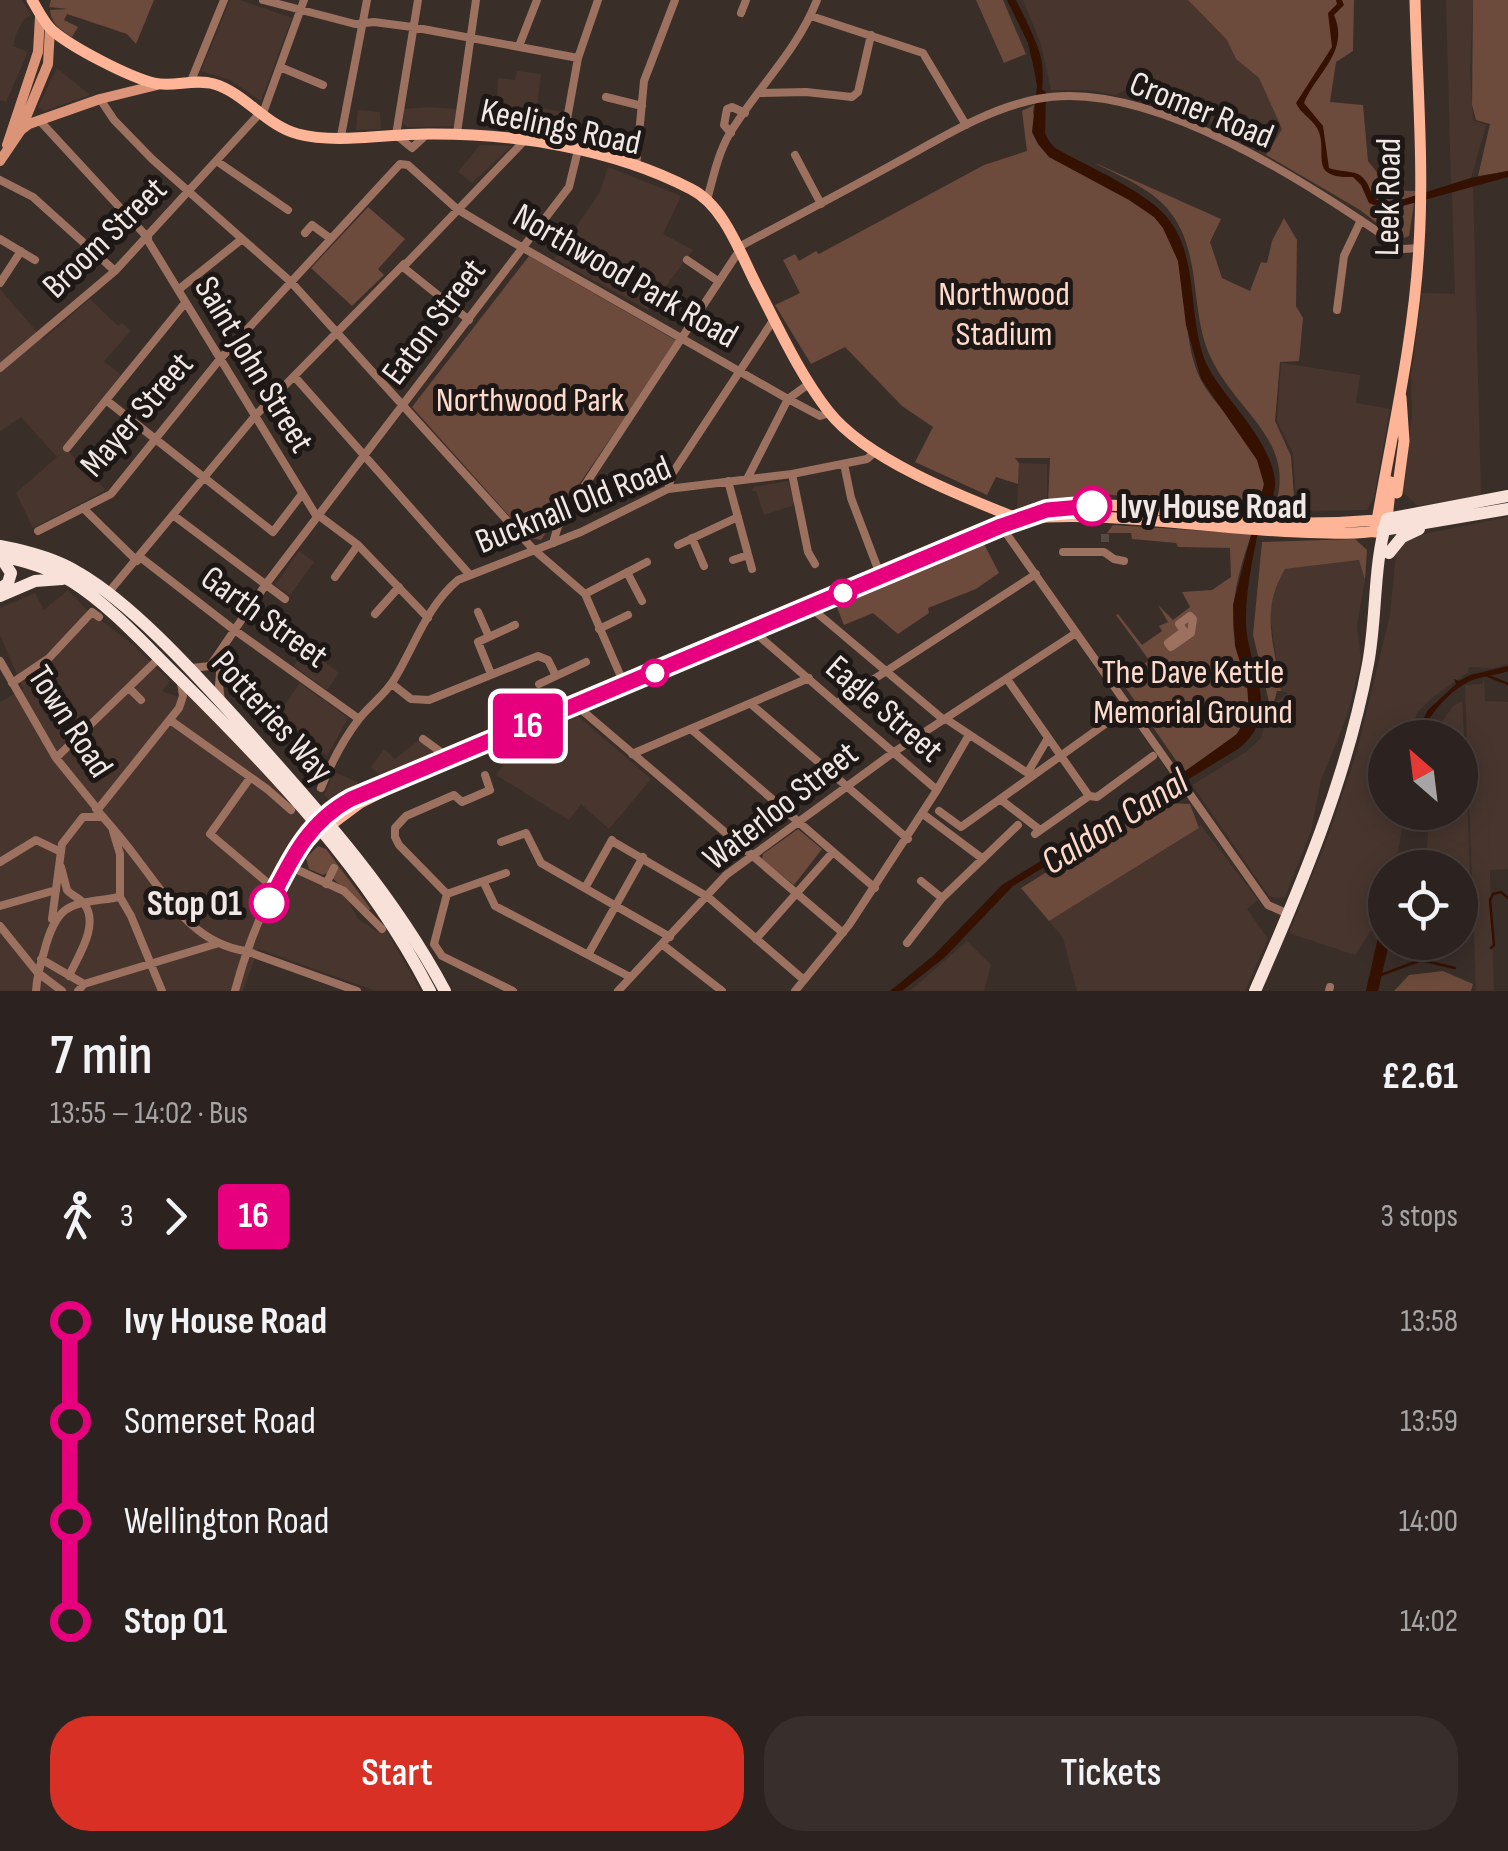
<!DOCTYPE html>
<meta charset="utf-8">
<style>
body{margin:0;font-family:"Sofia Sans Condensed",sans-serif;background:#382f2c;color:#f1f3f6;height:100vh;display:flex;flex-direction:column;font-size:38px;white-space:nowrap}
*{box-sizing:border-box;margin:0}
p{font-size:32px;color:#a6a4a4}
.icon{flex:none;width:55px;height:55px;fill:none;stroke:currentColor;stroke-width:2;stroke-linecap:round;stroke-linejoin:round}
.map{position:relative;height:991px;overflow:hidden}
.sheet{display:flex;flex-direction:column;background:#2c221f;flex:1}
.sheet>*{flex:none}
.badge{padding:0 20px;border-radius:8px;font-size:35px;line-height:65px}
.needle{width:65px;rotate:332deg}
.controls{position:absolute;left:1368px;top:720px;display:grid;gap:20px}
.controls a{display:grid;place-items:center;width:110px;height:110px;border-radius:50%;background:#2c221f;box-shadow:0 5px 25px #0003,0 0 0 2px #483f3d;font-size:50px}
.map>.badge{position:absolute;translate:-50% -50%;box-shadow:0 0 0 5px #fff}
.legs{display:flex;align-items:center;gap:15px;height:110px;padding:0 50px;font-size:32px}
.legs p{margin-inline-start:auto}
.head{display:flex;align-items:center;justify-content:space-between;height:170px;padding:0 50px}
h1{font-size:55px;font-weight:600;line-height:75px}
.cta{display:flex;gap:20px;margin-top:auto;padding:20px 50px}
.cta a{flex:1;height:115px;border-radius:40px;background:#d93025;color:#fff;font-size:40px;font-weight:600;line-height:115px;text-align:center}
.cta a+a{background:#382f2c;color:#f1f3f6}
ul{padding:0 50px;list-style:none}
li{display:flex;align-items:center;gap:35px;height:100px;font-size:38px}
li i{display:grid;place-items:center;width:15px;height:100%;margin:0 12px;background:currentColor}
li i::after{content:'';width:25px;height:25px;margin:-12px;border:8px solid;border-radius:50%;background:#2c221f}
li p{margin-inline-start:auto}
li:first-child i{background:linear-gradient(#0000 50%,currentColor 0)}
li:last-child i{background:linear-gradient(currentColor 50%,#0000 0)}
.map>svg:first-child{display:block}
.built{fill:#48362e}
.green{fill:#6c4a3c}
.water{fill:#351102}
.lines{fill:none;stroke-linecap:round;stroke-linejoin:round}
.stream{stroke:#351102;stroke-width:2.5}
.canal{stroke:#351102;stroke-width:8}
.river{stroke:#351102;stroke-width:12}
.street-tunnel{stroke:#554a45;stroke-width:8;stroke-dasharray:8 4;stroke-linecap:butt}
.street{stroke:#9d715f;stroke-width:8}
.secondary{stroke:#db9477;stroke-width:10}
.primary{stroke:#feb597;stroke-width:11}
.highway{stroke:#f8e1d8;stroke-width:12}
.line-1-casing{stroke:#fff;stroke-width:22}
.line-1{stroke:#e6007e;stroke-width:15}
.stop-1-dot{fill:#fff;stroke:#e6007e;stroke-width:5}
.labels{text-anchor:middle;stroke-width:10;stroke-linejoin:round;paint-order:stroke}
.street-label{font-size:35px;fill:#f1e8e5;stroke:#1d1815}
.park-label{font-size:35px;fill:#fedbcd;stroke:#1d1815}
.stop-label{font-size:35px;font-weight:bold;fill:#f1e8e5;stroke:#1d1815;text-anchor:start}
.water-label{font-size:38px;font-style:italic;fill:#fddacc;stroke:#1d1815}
</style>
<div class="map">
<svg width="1508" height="991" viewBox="0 0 1508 991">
<rect width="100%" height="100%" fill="#3a2e29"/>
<path class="built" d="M 0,0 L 22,0 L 31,15 L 23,20 L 16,34 L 13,46 L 28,52 L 6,102 L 0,100 Z
M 230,0 L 240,0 L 292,18 L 261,101 L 230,80 L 201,71 Z
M 1023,0 L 1188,0 L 1227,40 L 1236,59 L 1259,78 L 1282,129 L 1266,155 L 1245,144 L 1244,137 L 1164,101 L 1156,89 L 1155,80 L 1129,79 L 1126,90 L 1115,95 L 1088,90 L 1051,90 L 1041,44 Z
M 1446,0 L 1473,0 L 1470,70 L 1473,120 L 1486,125 L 1471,178 L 1451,184 Z
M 57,68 L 90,95 L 44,111 L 38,107 Z
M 517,71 L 541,74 L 537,107 L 563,112 L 558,138 L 496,129 L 498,78 L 515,80 Z
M 429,107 L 457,109 L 455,126 L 407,127 L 403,124 L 404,109 Z
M 358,110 L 380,112 L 381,129 L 356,130 Z
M 480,145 L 512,146 L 472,183 L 458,172 Z
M 608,167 L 681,196 L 663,234 L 693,250 L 648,310 L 554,259 L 600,192 Z
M 1473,185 L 1481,495 L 1418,506 L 1402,491 L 1412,415 L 1411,377 L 1422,293 L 1455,294 L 1452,192 Z
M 0,289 L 43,339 L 90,299 L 118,326 L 122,323 L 131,331 L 104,361 L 121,375 L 63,446 L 106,490 L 33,528 L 16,493 L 57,457 L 21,417 L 0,431 Z
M 1281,363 L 1360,375 L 1356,403 L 1390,409 L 1374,497 L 1367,510 L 1297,511 L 1293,453 L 1277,421 Z
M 1019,463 L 1047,464 L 1047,506 L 1017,509 Z
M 788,481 L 794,502 L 792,506 L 764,515 L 756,491 L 751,491 L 754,487 Z
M 1508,517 L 1508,664 L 1493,668 L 1469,667 L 1467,673 L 1433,697 L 1418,712 L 1407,737 L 1385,738 L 1385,812 L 1404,813 L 1396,867 L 1385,868 L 1385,900 L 1378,920 L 1355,955 L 1289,933 L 1328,837 L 1357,751 L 1390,615 L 1396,553 L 1407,539 L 1419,535 Z
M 299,551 L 314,562 L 290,595 L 275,585 Z
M 1359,560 L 1365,580 L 1357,626 L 1361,661 L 1347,716 L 1321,780 L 1311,831 L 1285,897 L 1275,898 L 1269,896 L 1192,785 L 1246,752 L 1261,738 L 1270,706 L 1288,693 L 1281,691 L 1269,608 L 1272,590 L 1285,569 Z
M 68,590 L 85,608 L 132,644 L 170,681 L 162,691 L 179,697 L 180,690 L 205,709 L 306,821 L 284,863 L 345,895 L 358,919 L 378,932 L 385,928 L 421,991 L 376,991 L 258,949 L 243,991 L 0,991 L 0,702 L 23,689 L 0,635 L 0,608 L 35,593 L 44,610 Z
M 313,653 L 339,673 L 327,690 L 294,666 L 301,655 L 307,660 Z
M 1484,679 L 1485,701 L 1508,702 L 1508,869 L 1490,870 L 1485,727 L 1494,991 L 1476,991 L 1465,685 L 1482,684 Z
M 300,683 L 348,718 L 327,756 L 276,717 Z
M 1462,701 L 1465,752 L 1460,753 L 1460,738 L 1431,737 L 1453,706 Z
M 578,716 L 651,779 L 609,829 L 581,804 L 569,820 L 496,775 L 517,745 L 515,743 Z
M 419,740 L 438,756 L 384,779 L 371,767 L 384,749 L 395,759 Z
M 1460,767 L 1466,767 L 1472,932 L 1460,935 L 1460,868 L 1426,867 L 1429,813 L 1460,812 Z
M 334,772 L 357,782 L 360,789 L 331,801 L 324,795 Z
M 1200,824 L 1258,900 L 1247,909 L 1268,939 L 1245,991 L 1077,991 L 1063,938 L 1049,921 L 1199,828 Z
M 967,941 L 991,965 L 984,991 L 910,991 Z"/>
<path class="green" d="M 51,0 L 154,0 L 136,44 L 127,34 L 67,14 L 64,20 L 78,27 L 72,37 C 60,29 52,25 50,10 L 68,9 L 49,7 Z
M 976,0 L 1003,0 L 1026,54 L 1004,63 Z
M 1188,0 L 1354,0 L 1353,51 L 1336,62 L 1330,102 L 1363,105 L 1368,161 L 1391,190 L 1416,191 L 1409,236 L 1399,240 L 1360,210 L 1266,155 L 1282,129 L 1259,78 L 1236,59 L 1227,40 Z
M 1473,0 L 1508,0 L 1508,171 L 1478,176 L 1490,124 L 1476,120 L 1472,105 Z
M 1034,105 L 1033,113 L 1048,156 C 1082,175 1127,191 1155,218 C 1196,258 1176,331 1201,380 C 1218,413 1264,444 1264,484 C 1263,494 1258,505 1256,514 L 1090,492 L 1048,503 L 1050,458 L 1015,458 L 1019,463 L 1018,484 L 996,477 L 987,495 L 915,462 L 933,427 L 902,406 L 845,347 L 811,364 L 775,305 L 800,293 L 783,260 L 795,254 L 799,261 L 816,251 L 819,254 L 984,165 L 1027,151 L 1022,111 Z
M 1093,162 L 1221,219 L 1210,242 L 1222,278 L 1250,291 L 1261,262 L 1267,263 L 1272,241 L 1284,218 L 1297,240 L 1296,306 L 1303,318 L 1299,361 L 1280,362 L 1275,421 L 1291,456 L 1295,510 L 1273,512 C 1300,442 1238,415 1211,358 C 1189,312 1203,254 1170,212 C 1153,189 1117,175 1093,162 Z
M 368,207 L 405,239 L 378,269 L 384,275 L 352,306 L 311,268 Z
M 529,256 L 677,341 L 541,540 L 529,538 L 412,407 Z
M 1113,525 L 1252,534 C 1241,562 1232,596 1233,625 C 1234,656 1261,694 1244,724 C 1232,745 1203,757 1184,772 L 1121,681 L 1149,660 L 1116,615 L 1118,614 L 1142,645 L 1162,631 L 1159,626 L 1168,622 L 1158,605 L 1173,620 L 1190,607 L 1182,592 L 1212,590 L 1231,577 L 1230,548 L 1178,547 L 1176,543 L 1132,539 L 1131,533 L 1107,533 Z
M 1355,539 L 1367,550 L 1365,580 L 1359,560 L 1285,569 C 1259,612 1275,644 1281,691 L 1277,691 L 1273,706 L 1270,706 L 1253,635 L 1262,542 Z
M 983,542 L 999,573 L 976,589 L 928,608 L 929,613 L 898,634 L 873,613 L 844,625 L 836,605 Z
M 1166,798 L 1167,803 L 1190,804 L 1199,828 L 1049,921 L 1021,888 Z
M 798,829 L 822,849 L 794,885 L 762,859 L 763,854 Z
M 318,846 L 326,849 L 371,909 L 368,910 C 361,903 331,878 328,873 L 323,875 L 309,869 L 306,858 Z
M 1443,971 L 1473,984 L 1471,991 L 1394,991 L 1409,975 Z"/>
<path class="water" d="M 1007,0 L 1016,0 C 1025,18 1036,39 1041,58 C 1048,90 1030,124 1055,148 C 1088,167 1142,189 1166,216 C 1202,258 1185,322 1209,369 C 1229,406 1305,472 1262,513 C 1255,548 1245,588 1246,624 C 1248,670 1284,713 1238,749 L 1013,886 L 945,957 L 902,991 L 890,991 L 934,955 L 1002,885 L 1184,772 L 1237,734 L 1249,712 L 1247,685 L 1235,646 L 1233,605 L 1264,484 L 1257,460 L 1201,379 L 1186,325 L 1178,261 L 1163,228 L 1154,217 L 1129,200 L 1049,157 L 1038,144 L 1032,132 L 1037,86 L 1034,69 L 1028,43 Z
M 1336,0 L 1342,0 L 1344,5 L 1334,15 C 1350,52 1316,73 1304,103 L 1323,126 L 1329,168 C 1338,172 1354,170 1361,176 C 1374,186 1366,200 1388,204 L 1471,178 L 1508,171 L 1508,177 L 1399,207 L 1382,208 L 1369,203 L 1361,185 L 1353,177 C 1305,179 1330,151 1317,128 C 1311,118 1301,114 1296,103 L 1332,47 L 1328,13 L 1337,4 Z
M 1508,666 L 1508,671 C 1495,676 1480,676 1468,682 C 1447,693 1428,716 1420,737 L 1414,737 L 1428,710 L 1456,684 L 1454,679 L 1459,681 L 1470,675 Z"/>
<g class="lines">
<path class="stream" d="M 1486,675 L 1508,684
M 1491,948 L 1494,945 L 1490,900 L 1493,894 L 1501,892 L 1508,898
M 1375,977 L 1421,960 L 1455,968"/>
<path class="canal" d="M 1041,135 L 1042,94"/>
<path class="river" d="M 1372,991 L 1385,934"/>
<path class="street-tunnel" d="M 1105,542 L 1105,533"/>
<path class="street" d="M 263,0 L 355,24 L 374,22 L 412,27 L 578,58
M 418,0 L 396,135 L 412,148 L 427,134
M 741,13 L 746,0
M 811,16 L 923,53 L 966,125
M 519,46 L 537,0
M 280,67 L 323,85
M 191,81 L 224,0
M 761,93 L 806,92 L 852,97 L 858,92 L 871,35
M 606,97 L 642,106
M 100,99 L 114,120 L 152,159 L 291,282 L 533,549 L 585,594 L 625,686
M 263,113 L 304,0
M 39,120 L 148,238
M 457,133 L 476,0
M 731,133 L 724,125 L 727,109 L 732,107 L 745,113
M 341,136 L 367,0
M 562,147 L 578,58 L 598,0
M 795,155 L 821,204
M 218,162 L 288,210
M 636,167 L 644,81 L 675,0
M 0,180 L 33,197 L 115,271
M 707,200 C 713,178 718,153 730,133 C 758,87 797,51 817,0
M 305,233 L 312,225 L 331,239
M 0,239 L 35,260
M 147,239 L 317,517
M 737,248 C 791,219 845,191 899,161 C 943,137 987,109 1037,99 C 1150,76 1313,187 1403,249 L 1419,248
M 687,260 L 718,281
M 0,283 L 21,251
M 178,290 L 242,239
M 1337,310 L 1344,256 L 1361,220
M 469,320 L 403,267 L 524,141
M 0,368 L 115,271 L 260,113
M 294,376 L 469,574
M 106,400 L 273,532 L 302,494
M 67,448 L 185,303
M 844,464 L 851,498 L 881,577
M 792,474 L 808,552 L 815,564
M 747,479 L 788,399 L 810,383
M 728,481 L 752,569
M 668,489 L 672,474 L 774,319
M 83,508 L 137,561
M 173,515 L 285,599
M 318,515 L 358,545 L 428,618
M 1001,526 L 1268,905 L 1288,914
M 38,531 L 111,494 L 220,359 L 400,164 L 408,165 L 457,209 L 497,233 L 788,399 L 820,416 L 830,413
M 692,538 L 704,566
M 553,543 L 558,526 L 739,251
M 678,545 L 738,517
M 1063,552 L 1104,552 L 1114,559 L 1124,561
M 140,557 L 233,629 L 359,719
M 733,560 L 748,555
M 627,572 L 642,601
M 335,577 L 358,545
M 108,593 L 255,416 L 404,264
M 585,594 L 647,562
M 810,607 L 944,720
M 478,612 L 489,637
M 375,614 L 399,587
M 1190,616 L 1193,619 L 1191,633 L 1171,647 L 1168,643 L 1184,631 L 1179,624 Z
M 599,629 L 628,615
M 753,631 L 937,790 L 849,925 L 795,991
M 0,661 L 56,758 L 95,806 L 99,808 L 179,708 L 183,696 L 181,683
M 192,668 L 210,666 L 266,584 L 569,187 L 578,150
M 491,674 L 478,642 L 515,625
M 1007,679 L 1089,796
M 12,683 L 49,658 L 92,612 L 99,617
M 392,684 L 411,699 L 429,700 L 538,656 L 548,660 L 556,676
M 539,684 L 586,662
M 129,688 L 141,700
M 221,701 L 219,685 L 222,650
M 837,703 L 1036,574
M 751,704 L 908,839
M 577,706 L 843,933
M 946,719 L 1032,776
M 170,720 L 267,789 L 291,810
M 691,729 L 875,888
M 423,739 L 449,758
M 632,754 L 809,678
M 56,758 L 154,663
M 1028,772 L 1048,738
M 250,778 L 210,834 L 276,890
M 321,788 C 331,763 342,741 359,719 C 370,705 386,694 395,678 C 415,645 427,606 458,580 L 581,532 L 668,489 L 792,474 L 867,459 L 876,451
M 937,790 L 969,735
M 1000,799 L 1040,830
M 96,809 C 112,827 127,845 141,864 C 169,901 196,944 246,951 L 357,991
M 939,811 L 961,827 L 1129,707
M 923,814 L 983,859
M 113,831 L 120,854 L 120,897 L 131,916 L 162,991
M 1035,834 L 1089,796 L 1097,797 L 1153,756
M 612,841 L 708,897 L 804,980
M 501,842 L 526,833 L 541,863 L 670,937
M 294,860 L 322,832
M 0,862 L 36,840 L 61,852
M 289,866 L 344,891 L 382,929
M 61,867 L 67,890 C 72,896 82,899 85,905 C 99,926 78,956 69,976
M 506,873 L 447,894 L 434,944 L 442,956 L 513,991
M 921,881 L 942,898
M 484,883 L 495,906 L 630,977
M 326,884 L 334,868
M 585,888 L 612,840
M 447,894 L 399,845 L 395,837 L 395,828 L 406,816 L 454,795 L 462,802 L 490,790 L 485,775
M 0,906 L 56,890
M 52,919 L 62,844 L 83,817 L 103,817
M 0,926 L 37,972 L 62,991
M 756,939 L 833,852
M 907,943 L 942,898 L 1018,825
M 663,945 L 722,991
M 589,953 L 643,857
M 41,959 L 84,984
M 36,991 C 37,977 40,965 44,952 C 58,899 72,905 120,897
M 78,991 L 84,984 L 219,943
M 235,991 C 250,933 278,871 315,824
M 618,991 L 726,875 L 894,752 L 1076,633
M 1329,991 L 1330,987"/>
<path class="secondary" d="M 22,127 L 48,64 L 50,29
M 7,145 L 38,52 L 40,17
M 0,161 L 21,130 L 29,124 L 100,99 L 157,85"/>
<path class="primary" d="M 32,0 C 38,10 44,23 53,31 C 73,48 129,77 154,83 C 172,88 194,78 214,84 C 245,93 266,126 298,134 C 335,144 388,134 426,134 C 514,133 612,148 691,189 C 725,206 741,256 758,288 C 779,329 800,375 829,412 C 867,460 963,497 1019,519
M 1397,493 L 1404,441 L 1401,397
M 1035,515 C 1097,493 1172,513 1237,520 C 1283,524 1331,524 1377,520 L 1387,519 L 1391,482
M 1375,532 C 1391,437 1414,341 1419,245 C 1424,163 1417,81 1415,0
M 319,820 L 337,806 L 368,793
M 325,829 L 360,803 L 449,758 L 1019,519 C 1111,510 1206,529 1298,532 C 1327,533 1355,535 1383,530"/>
<path class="highway" d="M 1383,530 L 1508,509
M 0,546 C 27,551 55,558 79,573 C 135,606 197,676 241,724 C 317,809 391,890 445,991
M 1389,553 L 1402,537 L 1419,529
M 0,556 C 25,561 49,568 71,581 C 112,607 145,645 179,678 C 274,772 368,871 430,991
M 0,556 L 11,573 L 8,583 L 0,589
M 0,596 L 35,581 L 62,579
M 1255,991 C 1301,886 1347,778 1368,664 C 1377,616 1373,566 1387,519 L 1508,496"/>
</g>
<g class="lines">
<g class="line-1-casing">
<path id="line-1" d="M 269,903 C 291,860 307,823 351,799 L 1001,526 L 1047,510 L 1092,506"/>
</g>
<use href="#line-1" class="line-1"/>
</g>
<g class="stop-1-dot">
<circle cx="1092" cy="506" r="18"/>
<circle cx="843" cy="593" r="12"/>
<circle cx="655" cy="673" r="12"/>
<circle cx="269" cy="903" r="18"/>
</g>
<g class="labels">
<g class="street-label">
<text transform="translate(1202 109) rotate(22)" y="12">Cromer Road</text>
<text transform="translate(561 126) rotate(12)" y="12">Keelings Road</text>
<text transform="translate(1387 197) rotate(-89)" y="12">Leek Road</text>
<text transform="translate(104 237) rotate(-44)" y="12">Broom Street</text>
<text transform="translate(626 275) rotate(30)" y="12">Northwood Park Road</text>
<text transform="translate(433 321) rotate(-53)" y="12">Eaton Street</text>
<text transform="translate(255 364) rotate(59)" y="12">Saint John Street</text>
<text transform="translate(136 414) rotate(-49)" y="12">Mayer Street</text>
<text transform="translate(573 504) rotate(-22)" y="12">Bucknall Old Road</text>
<text transform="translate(265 616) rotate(36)" y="12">Garth Street</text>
<text transform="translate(885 708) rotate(41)" y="12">Eagle Street</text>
<text transform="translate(273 716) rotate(48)" y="12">Potteries Way</text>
<text transform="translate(71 721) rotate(57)" y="12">Town Road</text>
<text transform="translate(780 805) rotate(-38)" y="12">Waterloo Street</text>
</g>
<g class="park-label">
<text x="1004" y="305">Northwood<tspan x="1004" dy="40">Stadium</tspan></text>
<text x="530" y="411">Northwood Park</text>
<text x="1193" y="683">The Dave Kettle<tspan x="1193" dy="40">Memorial Ground</tspan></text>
</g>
<g class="stop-label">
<text x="1120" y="518">Ivy House Road</text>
<text x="242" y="915" text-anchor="end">Stop O1</text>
</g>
<g class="water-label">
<text transform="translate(1114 821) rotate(-32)" y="13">Caldon Canal</text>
</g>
</g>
</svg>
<div class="controls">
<a><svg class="needle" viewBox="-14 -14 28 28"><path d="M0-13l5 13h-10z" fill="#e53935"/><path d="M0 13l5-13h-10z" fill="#a6a4a4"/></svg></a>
<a><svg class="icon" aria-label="locate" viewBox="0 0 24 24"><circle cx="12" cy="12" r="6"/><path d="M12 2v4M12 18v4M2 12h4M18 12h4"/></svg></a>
</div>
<b class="badge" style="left:528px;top:726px;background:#e6007e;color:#fff">16</b>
</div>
<section class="sheet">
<div class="head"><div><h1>7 min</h1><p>13:55 – 14:02 · Bus</p></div><b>£2.61</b></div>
<div class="legs"><svg class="icon" aria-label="walk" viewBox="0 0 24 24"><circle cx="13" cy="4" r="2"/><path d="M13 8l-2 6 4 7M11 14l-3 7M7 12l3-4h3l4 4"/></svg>3<svg class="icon" aria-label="forward" viewBox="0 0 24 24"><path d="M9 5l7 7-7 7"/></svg><b class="badge" style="background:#e6007e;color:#fff">16</b><p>3 stops</p></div>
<ul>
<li><i style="color:#e6007e"></i><b>Ivy House Road</b><p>13:58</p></li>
<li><i style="color:#e6007e"></i><span>Somerset Road</span><p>13:59</p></li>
<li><i style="color:#e6007e"></i><span>Wellington Road</span><p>14:00</p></li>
<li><i style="color:#e6007e"></i><b>Stop O1</b><p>14:02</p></li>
</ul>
<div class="cta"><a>Start</a><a>Tickets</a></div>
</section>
